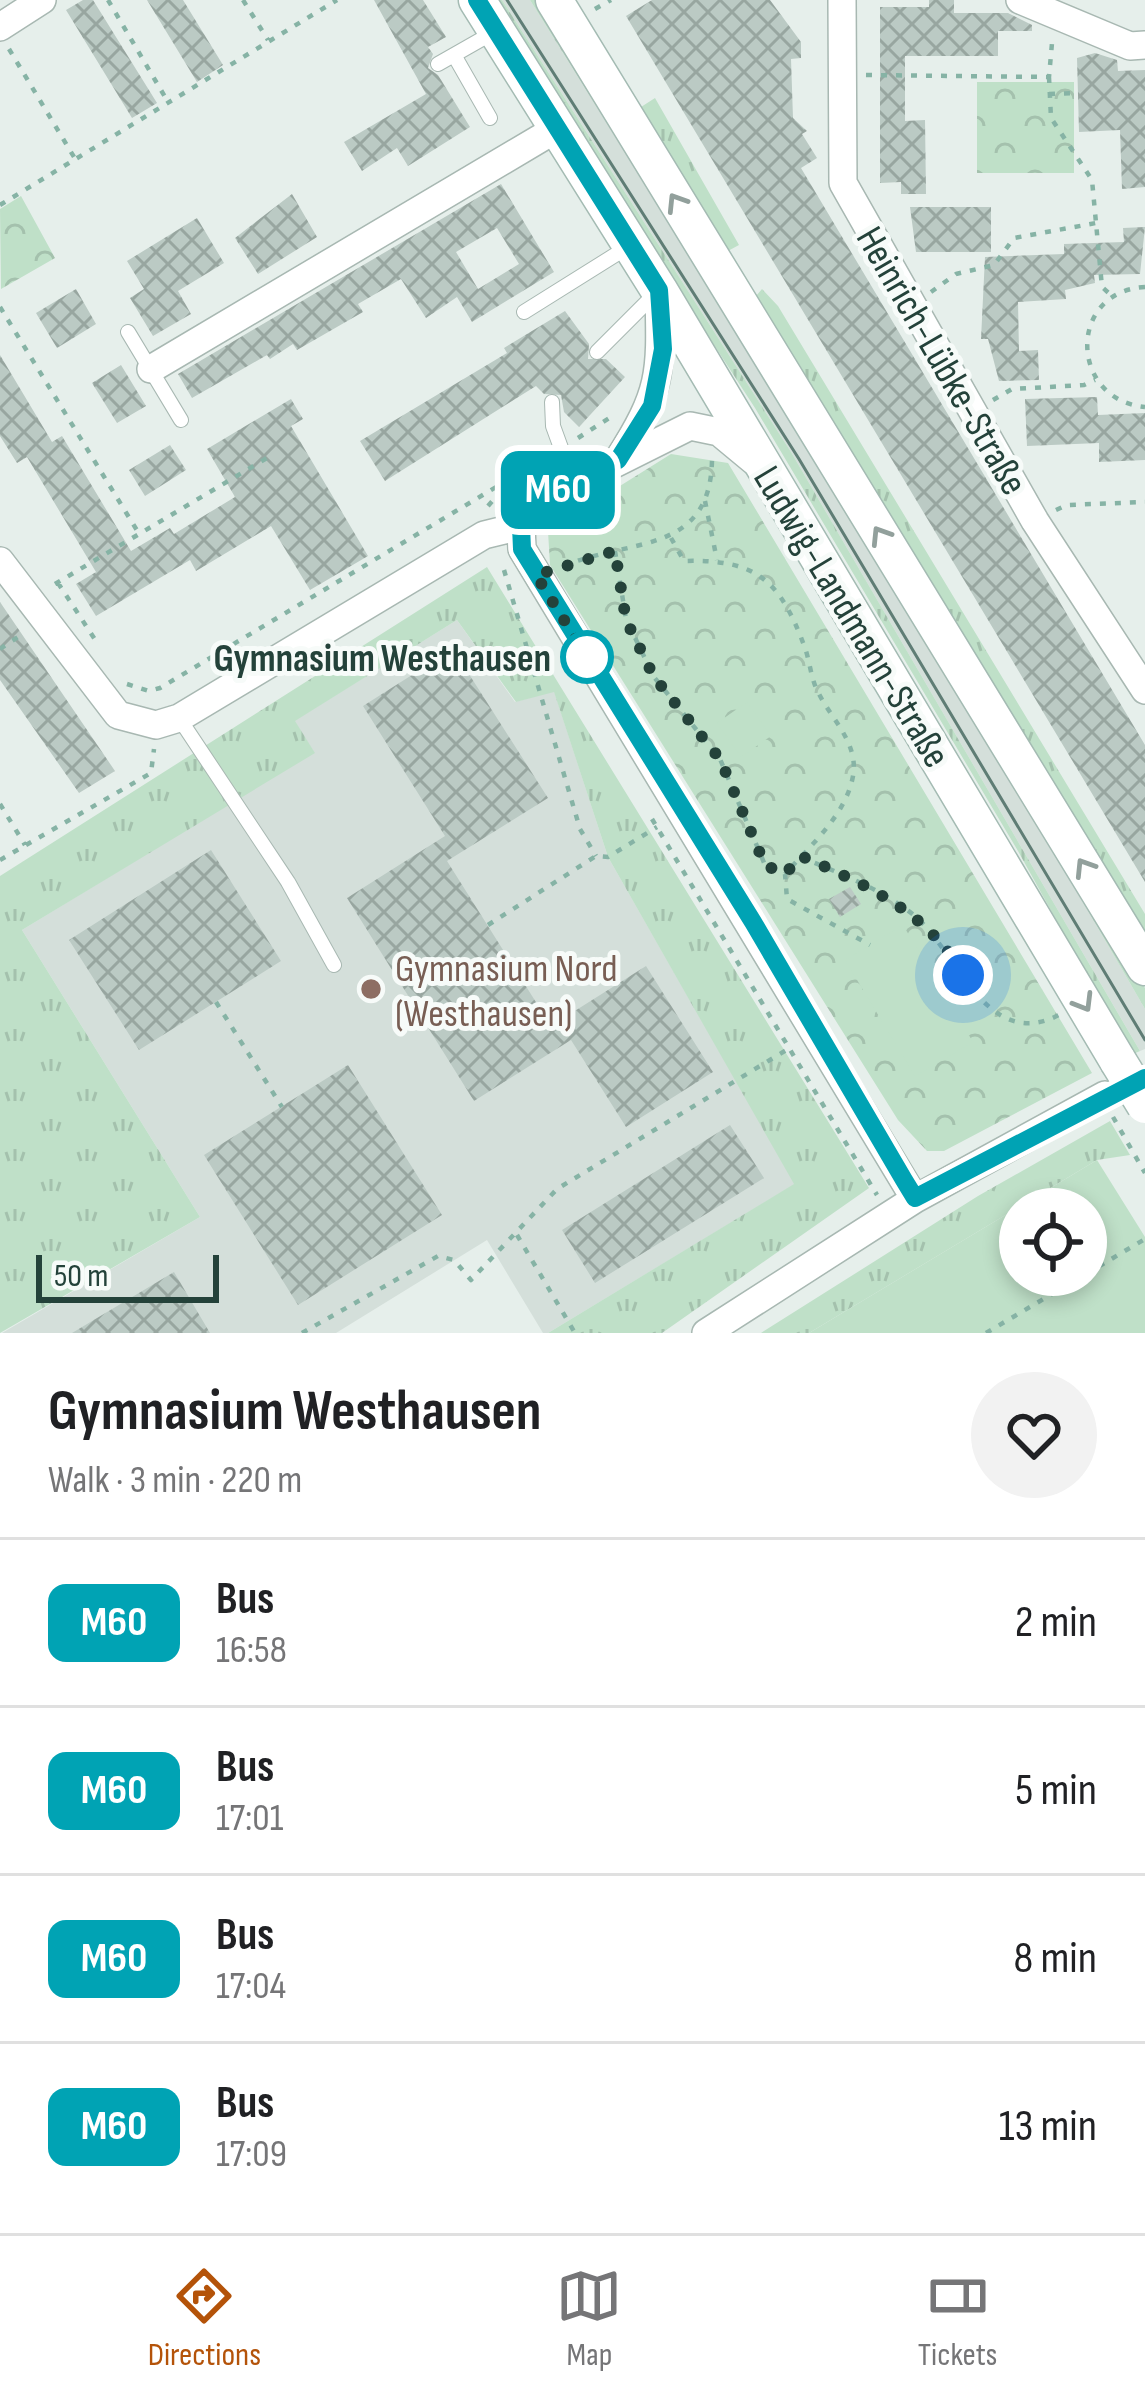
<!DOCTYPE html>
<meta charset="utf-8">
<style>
body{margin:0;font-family:"Sofia Sans Condensed",sans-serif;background:#f2f2f2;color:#202124;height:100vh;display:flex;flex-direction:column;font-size:45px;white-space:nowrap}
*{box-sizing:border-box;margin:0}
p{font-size:39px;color:#757577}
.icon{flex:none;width:66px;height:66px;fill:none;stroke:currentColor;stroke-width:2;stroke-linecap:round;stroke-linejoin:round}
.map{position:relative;height:1333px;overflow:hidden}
.details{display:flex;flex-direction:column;background:#fff;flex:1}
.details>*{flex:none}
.badge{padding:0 24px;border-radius:18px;font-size:42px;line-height:78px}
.tools{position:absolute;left:999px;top:1188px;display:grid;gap:24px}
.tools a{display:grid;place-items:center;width:108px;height:108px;border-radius:50%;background:#fff;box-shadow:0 6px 18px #0003;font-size:60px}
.scale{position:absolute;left:36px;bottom:30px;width:183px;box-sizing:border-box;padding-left:12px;border:6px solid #24423a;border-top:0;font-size:33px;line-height:42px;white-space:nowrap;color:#24423a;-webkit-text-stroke:9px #f7fbf9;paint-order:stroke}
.you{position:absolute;width:60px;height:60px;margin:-30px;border:9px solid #fff;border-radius:50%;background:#1a73e8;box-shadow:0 0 0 18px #1a73e833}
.map>.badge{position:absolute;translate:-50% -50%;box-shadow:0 0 0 6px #fff}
.round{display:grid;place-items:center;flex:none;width:126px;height:126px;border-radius:63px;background:#f2f2f2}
.overview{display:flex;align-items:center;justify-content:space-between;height:204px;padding:0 48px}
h1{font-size:57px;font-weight:700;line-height:90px}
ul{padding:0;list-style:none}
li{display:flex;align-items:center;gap:36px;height:168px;padding:0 48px;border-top:3px solid #e0e0e0}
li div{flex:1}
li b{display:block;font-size:45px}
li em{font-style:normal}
li .badge{min-width:132px;font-weight:700;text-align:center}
.dock{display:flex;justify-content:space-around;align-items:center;height:168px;border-top:3px solid #e0e0e0;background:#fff;font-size:33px;color:#757577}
.dock a{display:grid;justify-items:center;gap:6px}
.dock .on{color:#b45309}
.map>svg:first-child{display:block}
.built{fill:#d4dfda}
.grass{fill:url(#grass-tufts)}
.park{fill:url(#park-crowns)}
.garden{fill:#bfe0c8;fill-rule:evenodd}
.building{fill:url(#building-cross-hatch);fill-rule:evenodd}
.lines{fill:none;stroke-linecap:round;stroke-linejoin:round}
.lane-casing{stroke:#a8b8b2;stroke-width:16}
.street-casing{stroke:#a8b8b2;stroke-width:30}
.secondary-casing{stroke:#a4bbb3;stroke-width:39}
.path{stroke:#86b3a5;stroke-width:4.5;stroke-dasharray:6 9;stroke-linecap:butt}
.lane{stroke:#fff;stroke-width:14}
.street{stroke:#fff;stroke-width:27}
.secondary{stroke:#fff;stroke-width:36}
.tram{stroke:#5f7d75;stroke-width:3}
.secondary-bridge-casing{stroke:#a4bbb3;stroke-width:39;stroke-linecap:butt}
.secondary-bridge{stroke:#fff;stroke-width:36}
.oneway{stroke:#92a09c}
.line-casing{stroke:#fff;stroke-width:27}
.line{stroke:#00a3b4;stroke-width:18}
.walk{stroke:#24423a;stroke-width:12;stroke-dasharray:0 21.6}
.stop-dot{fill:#fff;stroke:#00a3b4;stroke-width:6}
.education-dot{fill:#8d6e63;stroke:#f7fbf9;stroke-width:4.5}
.labels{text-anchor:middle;stroke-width:10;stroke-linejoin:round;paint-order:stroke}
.street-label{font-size:39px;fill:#24423a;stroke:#f7fbf9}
.stop-label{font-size:39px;font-weight:bold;fill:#24423a;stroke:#f7fbf9;text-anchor:end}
.education-label{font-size:39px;fill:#785e54;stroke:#f7fbf9;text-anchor:start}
</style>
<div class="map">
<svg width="1145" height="1333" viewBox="0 0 1145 1333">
<defs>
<pattern id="grass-tufts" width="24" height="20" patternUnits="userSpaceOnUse" patternTransform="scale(3)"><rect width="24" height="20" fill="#bfe0c8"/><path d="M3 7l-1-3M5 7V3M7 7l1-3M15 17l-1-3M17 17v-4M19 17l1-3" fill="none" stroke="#a4c1ad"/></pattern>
<pattern id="park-crowns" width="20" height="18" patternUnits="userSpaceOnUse" patternTransform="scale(3)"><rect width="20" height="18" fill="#bfe0c8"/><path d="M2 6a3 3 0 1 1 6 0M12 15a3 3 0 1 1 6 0" fill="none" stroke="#a4c1ad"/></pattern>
<pattern id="building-cross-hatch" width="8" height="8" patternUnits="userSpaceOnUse" patternTransform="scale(3)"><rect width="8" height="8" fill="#bbcac4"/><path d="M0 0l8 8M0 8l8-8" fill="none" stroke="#98a6a0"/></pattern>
</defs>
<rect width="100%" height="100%" fill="#e6efeb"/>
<path class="built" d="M 502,0 L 530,0 L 948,670 L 1145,1009 L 1145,1049 L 1140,1051 L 791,452 Z
M 457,620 L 515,702 L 554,691 L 608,857 L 795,1184 L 548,1333 L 543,1333 L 487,1240 L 336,1333 L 2,1333 L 200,1217 L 22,930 L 314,752 L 294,721 Z"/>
<path class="grass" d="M 490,0 L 502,0 L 791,452 L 1140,1051 L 1131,1055 L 1018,851 L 755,408 Z
M 530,0 L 537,0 L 1145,988 L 1145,1009 L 948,670 Z
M 655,98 L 739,245 L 726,252 L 641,107 Z
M 762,289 L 778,306 L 1145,914 L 1145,935 L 756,296 Z
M 487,567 L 869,1188 L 662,1333 L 548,1333 L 794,1184 L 608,857 L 554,692 L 516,702 L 457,620 L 295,721 L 315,753 L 22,930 L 200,1217 L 0,1333 L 0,876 Z
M 1110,1121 L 1130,1155 L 1097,1160 L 809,1333 L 761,1333 L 978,1196 Z"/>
<path class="park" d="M 977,82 L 1074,82 L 1074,173 L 977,173 Z
M 21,196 L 55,258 L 1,289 L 0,209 Z
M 671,454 L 728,463 L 1092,1073 L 944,1151 L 927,1151 L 898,1120 L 550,565 L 548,531 Z"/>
<path class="garden" d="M 747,702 L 771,736 L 741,757 L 717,723 Z
M 903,925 L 973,1042 L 915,1076 L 845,960 Z
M 1097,1160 L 1145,1237 L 1145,1333 L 809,1333 ZM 1020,1209 L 1086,1209 L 1086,1275 L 1020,1275 Z"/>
<path class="building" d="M 83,0 L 93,0 L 157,103 L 132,118 L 66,10 Z
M 147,0 L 183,0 L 223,65 L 197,82 Z
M 374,0 L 423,0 L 446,37 L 428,47 L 433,54 L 428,68 L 438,75 L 470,127 L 408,166 L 397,148 L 362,171 L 344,142 L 426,94 Z
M 652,0 L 770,0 L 801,42 L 801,58 L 791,59 L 793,118 L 807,131 L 802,134 L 817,158 L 801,168 L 1145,745 L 1145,882 L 626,16 Z
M 929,0 L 954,0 L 954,13 L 1008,13 L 1032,25 L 1032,31 L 998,31 L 998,56 L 905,56 L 905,121 L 925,120 L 926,194 L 901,194 L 901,182 L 880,183 L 880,7 L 929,7 Z
M 1095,53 L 1117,60 L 1118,71 L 1145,70 L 1145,187 L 1122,189 L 1120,130 L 1079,132 L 1077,58 Z
M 501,184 L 554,272 L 472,322 L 457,297 L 426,318 L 401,279 L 358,304 L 363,312 L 297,350 L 293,344 L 270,359 L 267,355 L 192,398 L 178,374 ZM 497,228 L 519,264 L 478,289 L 456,252 Z
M 292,194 L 317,237 L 258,274 L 235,238 Z
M 910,207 L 991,207 L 991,252 L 916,252 Z
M 197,218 L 224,263 L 178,291 L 191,314 L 153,336 L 130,298 L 144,289 L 127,261 Z
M 1145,227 L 1140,274 L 1094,275 L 1095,283 L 1065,290 L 1066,299 L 1018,302 L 1019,351 L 1038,350 L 1039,380 L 999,381 L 988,339 L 981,339 L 985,257 L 1064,254 L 1064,244 L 1124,242 L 1123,228 Z
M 76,289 L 96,324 L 57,348 L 36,313 Z
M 565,311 L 589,344 L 588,359 L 606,359 L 625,377 L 579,427 L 564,412 L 561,395 L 544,394 L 536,386 L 385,481 L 360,441 L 507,353 L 504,348 Z
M 0,355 L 52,442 L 62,436 L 131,551 L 170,528 L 174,534 L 235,497 L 207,449 L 291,399 L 303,419 L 291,426 L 368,556 L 310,590 L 271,526 L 196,571 L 190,560 L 96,616 L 76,584 L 96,572 L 27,457 L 17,463 L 0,436 Z
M 121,365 L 146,406 L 117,423 L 92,383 Z
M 1097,397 L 1098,415 L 1145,413 L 1145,460 L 1099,462 L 1099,443 L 1027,446 L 1025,399 Z
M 170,445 L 186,470 L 145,496 L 129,470 Z
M 0,602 L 115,771 L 79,793 L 0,680 Z
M 453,649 L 548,798 L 447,861 L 551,1026 L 646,966 L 713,1072 L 626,1127 L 571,1040 L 474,1101 L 347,898 L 445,836 L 363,706 Z
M 211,850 L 281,961 L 139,1050 L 69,940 Z
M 850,887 L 861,904 L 840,917 L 829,899 Z
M 348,1065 L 442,1215 L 298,1305 L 204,1155 Z
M 730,1125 L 764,1178 L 595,1283 L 562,1230 Z
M 174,1272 L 210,1333 L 72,1333 Z"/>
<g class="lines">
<g class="lane-casing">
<path id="lane" d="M 454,55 L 490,118
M 438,64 L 496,31
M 524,312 L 631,245
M 128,332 L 181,420
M 597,352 L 656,293
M 552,402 L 553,426 L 573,481
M 179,718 L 288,882 L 334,965"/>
</g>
<g class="street-casing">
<path id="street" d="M 842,0 L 843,183 L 1035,521 L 1145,690
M 1020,0 L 1130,46 L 1145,45
M 0,27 L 42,0
M 151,369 L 556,129
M 618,460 C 662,391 661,374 659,294
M 754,461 L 719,432 L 690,426 L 530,506 L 521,526 L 522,549 L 915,1199
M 0,561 L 118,715 L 156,725 L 179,718 L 484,535 L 521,526
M 706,1333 L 915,1199 L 1105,1095"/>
</g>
<g class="secondary-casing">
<path id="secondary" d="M 477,0 L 659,290 L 1118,1061
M 554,0 L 1145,967"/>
</g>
<path class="path" d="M 108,0 L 168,102
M 243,0 L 268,40
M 595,9 L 611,0
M 9,49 L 74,157
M 866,75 L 1049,77 L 1052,43
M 1049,77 L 1051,118 L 1092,180 L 1102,287 L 1112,296
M 1049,94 L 1079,93
M 0,205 L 337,0
M 1145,287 C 1067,291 1069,400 1145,407
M 931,292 L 956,274 L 994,265 L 1014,238 L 1096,223
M 0,307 L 138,532
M 993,400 L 1012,389 L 1084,385 L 1095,380
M 578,438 L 614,415
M 705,501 L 717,560
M 488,506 L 512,478
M 1056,510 L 1067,505 L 1145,502
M 671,538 L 684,561 C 757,559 780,580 805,648 C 810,662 811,679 818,692 C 831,719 859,743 853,776 C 846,815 810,846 785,874
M 615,551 L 626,619 L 654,677 L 720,759 L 765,865 L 785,874 L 787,899 L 870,945
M 564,566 C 628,538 711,556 712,459
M 504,570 L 580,829 L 596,856
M 58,583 L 96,641
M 55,584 L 272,455
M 0,649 L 24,633
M 127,684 L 149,691 L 160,688 L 543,459
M 0,804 L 25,845
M 652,819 L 877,1195
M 801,857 C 840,874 883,889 916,917 C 959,955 987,1052 1059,1015
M 0,860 L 151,773 L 154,749
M 488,925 L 596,856 L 608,857 L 657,827
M 216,1002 L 282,1107
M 1113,1117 L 1145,1173
M 517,1235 L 575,1333
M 1086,1274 L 1145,1239
M 302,1333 L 438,1256 L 454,1260 L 471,1280 L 557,1189 L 788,1049
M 986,1333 L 1084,1275"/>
<use href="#lane" class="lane"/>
<use href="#street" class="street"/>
<use href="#secondary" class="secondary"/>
<path class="tram" d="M 507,0 L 799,459 L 1145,1040"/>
<g class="secondary-bridge-casing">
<path id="secondary-bridge" d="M 1118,1061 L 1145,1105"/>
</g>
<use href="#secondary-bridge" class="secondary-bridge"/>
</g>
<defs><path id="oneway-chevron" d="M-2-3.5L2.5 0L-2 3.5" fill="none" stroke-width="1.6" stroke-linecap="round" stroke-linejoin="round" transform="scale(3)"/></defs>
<g class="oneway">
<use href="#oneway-chevron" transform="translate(676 202) rotate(-122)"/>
<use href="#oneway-chevron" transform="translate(880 535) rotate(-122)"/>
<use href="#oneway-chevron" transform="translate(1084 867) rotate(-122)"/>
<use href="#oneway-chevron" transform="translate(1084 1003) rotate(59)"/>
</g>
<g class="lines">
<g class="line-casing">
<path id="line" d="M 477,0 L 659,290 L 663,349 L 652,406 L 618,460 L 530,506 L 521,526 L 522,549 L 753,922 L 904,1180 L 915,1198 L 1145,1078"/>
</g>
<use href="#line" class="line"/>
<path class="walk" d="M 587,657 L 536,575 L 615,551 L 626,620 L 654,677 L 720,759 L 765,865 L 785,874 L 801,856 C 864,884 929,912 963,975"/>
</g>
<circle class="stop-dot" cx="587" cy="657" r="24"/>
<circle class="education-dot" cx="371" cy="989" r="12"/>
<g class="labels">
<g class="street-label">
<text transform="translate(943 360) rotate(60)" y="14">Heinrich-Lübke-Straße</text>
<text transform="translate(853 616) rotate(59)" y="14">Ludwig-Landmann-Straße</text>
</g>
<g class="stop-label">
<text x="551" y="671">Gymnasium Westhausen</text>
</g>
<g class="education-label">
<text x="395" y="981">Gymnasium Nord<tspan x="395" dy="45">(Westhausen)</tspan></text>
</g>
</g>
</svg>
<div class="tools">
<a><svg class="icon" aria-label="locate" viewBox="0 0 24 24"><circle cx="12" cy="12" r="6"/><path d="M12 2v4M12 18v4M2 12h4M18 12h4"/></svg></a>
</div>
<div class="scale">50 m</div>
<div class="you" style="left:963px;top:975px"></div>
<b class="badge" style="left:558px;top:490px;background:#00a3b4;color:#fff">M60</b>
</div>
<section class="details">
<div class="overview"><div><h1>Gymnasium Westhausen</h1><p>Walk · 3 min · 220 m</p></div><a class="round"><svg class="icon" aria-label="heart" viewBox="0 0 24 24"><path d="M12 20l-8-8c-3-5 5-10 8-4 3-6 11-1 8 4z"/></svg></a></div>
<ul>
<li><span class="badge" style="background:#00a3b4;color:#fff">M60</span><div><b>Bus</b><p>16:58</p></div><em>2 min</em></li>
<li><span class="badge" style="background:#00a3b4;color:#fff">M60</span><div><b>Bus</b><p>17:01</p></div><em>5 min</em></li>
<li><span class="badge" style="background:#00a3b4;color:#fff">M60</span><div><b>Bus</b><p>17:04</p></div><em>8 min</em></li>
<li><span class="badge" style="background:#00a3b4;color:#fff">M60</span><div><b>Bus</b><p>17:09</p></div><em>13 min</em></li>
</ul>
</section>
<nav class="dock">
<a class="on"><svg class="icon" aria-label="directions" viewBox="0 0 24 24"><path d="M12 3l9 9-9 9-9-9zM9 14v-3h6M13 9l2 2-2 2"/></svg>Directions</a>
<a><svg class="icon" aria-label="map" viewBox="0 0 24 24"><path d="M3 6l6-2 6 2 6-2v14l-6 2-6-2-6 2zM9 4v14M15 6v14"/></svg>Map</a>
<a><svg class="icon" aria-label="tickets" viewBox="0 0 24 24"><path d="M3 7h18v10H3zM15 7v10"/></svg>Tickets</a>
</nav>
